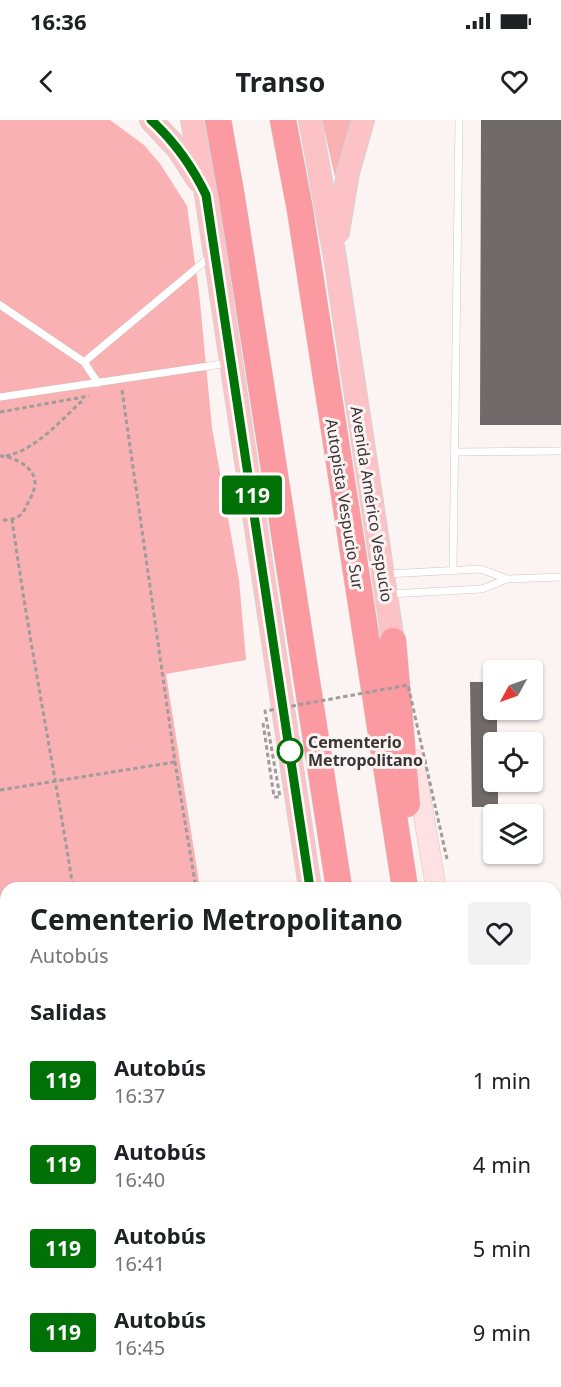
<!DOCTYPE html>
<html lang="es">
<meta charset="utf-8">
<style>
body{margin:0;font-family:"Noto Sans",sans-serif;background:#f2f2f2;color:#202124;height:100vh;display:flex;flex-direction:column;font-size:22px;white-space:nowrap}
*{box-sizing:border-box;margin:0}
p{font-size:20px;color:#757577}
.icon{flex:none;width:33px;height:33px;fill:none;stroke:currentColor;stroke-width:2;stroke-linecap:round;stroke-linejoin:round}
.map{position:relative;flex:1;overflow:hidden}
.sheet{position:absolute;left:0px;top:762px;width:561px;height:506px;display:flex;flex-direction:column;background:#fff;border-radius:18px 18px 0 0;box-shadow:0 2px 4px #0004}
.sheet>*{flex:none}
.badge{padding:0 12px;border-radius:4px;font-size:21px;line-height:39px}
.needle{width:39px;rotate:230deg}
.fabs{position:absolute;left:483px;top:540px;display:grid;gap:12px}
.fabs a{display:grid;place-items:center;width:60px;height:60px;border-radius:6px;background:#fff;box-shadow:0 2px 4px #0004;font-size:30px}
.map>.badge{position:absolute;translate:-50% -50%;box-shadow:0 0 0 3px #fff}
h2{padding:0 30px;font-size:22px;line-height:54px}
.round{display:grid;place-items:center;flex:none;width:63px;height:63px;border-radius:6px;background:#f2f2f2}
.summary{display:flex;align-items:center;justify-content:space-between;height:102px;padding:0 30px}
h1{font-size:28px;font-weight:700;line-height:45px}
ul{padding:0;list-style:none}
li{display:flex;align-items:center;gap:18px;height:84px;padding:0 30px}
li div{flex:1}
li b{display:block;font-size:22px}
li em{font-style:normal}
li .badge{min-width:66px;font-weight:700;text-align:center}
.status{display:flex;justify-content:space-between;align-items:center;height:42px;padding:0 30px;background:#fff;direction:ltr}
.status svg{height:16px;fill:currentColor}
header{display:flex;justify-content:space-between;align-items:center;height:78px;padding:0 30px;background:#fff;font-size:27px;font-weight:700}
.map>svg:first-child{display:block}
.green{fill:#f9b1b3}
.building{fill:#716a6a}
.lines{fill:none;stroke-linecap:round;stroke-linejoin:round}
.lane-casing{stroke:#cec6c6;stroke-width:8}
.secondary-casing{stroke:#cec6c6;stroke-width:21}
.primary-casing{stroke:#d3d3d3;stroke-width:24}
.highway-casing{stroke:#d3d3d3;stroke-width:27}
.path{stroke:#a19b9b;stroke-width:3;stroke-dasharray:4.5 3;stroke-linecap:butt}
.lane{stroke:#fff;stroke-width:7}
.secondary{stroke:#fee1e2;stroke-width:20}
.primary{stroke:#fdc2c6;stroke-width:22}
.highway{stroke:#fb9aa0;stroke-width:26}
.path-bridge{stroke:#a19b9b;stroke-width:3;stroke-dasharray:4.5 3;stroke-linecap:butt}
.line-casing{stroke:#fff;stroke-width:14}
.line{stroke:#007106;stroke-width:9}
.stop-dot{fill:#fff;stroke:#007106;stroke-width:3}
.labels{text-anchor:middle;stroke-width:6;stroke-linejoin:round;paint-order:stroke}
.street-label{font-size:16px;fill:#393536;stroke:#fcf3f3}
.stop-label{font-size:16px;font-weight:bold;fill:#393536;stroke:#fcf3f3;text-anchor:start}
</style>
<div class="status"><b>16:36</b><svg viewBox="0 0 49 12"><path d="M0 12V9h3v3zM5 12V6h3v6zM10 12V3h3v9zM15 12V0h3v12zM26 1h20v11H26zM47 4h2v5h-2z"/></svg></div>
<header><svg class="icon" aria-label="back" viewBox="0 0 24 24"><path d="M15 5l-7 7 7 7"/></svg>Transo<svg class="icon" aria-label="heart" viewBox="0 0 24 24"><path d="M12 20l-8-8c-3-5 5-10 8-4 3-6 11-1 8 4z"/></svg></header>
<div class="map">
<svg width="561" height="1267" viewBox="0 0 561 1267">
<rect width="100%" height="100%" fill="#fcf3f3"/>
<path class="green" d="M 0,0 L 110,0 L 144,25 L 161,45 L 187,86 L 199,172 L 212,308 L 239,460 L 246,540 L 166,554 L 200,768 L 6,768 L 6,1262 L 280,1262 L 281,1267 L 0,1267 Z
M 322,0 L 352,0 L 335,57 Z"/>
<path class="building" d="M 481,0 L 561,0 L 561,305 L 480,305 Z
M 470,562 L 494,562 L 494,590 L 497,590 L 497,622 L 494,622 L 494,662 L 498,662 L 498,687 L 472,687 Z"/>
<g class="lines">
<g class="lane-casing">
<path id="lane" d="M 0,185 L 84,242 L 98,263
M 84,242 L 211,136
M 0,277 L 229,243
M 455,332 L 561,331
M 453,449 L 459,0
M 386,454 L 481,449 L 507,459
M 389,474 L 482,469 L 507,459 L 561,457
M 0,1090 L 6,1128
M 27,1262 L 28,1267"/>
</g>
<g class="secondary-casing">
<path id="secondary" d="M 414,639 L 436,768
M 393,1262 L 394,1267
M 509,1262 L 510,1267
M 530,1262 L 531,1267
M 361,1267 L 361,1262"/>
</g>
<g class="primary-casing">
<path id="primary" d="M 151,0 L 178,29 L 198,60
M 192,0 L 206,75 L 310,768
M 310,0 L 335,138 L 393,521
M 338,112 L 348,53 L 363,0"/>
</g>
<g class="highway-casing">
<path id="highway" d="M 218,0 L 232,78 L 339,768
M 283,0 L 300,90 L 405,768
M 393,521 L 407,684
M 426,1262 L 427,1267
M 483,1262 L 484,1267"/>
</g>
<path class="path" d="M 122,270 L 175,642 L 196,768
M 0,292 L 89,276
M 0,336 C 13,336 35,347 35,363 C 35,369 32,375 29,381 C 26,386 24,393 19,396 C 13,400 6,400 0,400
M 6,336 C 36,330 62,299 84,279
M 12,399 C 29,523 54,645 73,768
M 0,670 L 175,642
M 0,845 L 6,844
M 0,1024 L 6,1023
M 0,1163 L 6,1162
M 151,1262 L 152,1267
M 278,1262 L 279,1267
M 68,1267 L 96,1262"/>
<use href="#lane" class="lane"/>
<use href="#secondary" class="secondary"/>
<use href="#primary" class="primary"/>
<use href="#highway" class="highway"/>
<path class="path-bridge" d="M 263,603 L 274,677 L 280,677 L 265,591 L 408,565 L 447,739"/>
</g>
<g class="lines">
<g class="line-casing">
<path id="line" d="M 151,0 C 175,22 192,46 206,75 L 310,768"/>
</g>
<use href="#line" class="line"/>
</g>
<circle class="stop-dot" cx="290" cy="631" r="12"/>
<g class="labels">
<g class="street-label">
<text transform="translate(345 384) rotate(81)" y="6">Autopista Vespucio Sur</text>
<text transform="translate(372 384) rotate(81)" y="6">Avenida Américo Vespucio</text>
</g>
<g class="stop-label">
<text x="308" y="628">Cementerio<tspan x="308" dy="18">Metropolitano</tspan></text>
</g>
</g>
</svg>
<div class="fabs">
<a><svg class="needle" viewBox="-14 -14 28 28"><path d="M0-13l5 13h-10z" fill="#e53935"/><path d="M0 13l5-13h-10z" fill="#757577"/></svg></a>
<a><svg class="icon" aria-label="locate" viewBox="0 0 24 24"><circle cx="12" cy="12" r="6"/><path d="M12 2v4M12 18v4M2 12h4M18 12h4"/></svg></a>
<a><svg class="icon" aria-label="layers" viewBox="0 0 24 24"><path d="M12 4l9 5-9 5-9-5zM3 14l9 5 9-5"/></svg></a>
</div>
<b class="badge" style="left:252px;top:375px;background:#007106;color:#fff">119</b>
<section class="sheet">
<div class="summary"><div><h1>Cementerio Metropolitano</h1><p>Autobús</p></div><a class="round"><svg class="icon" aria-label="heart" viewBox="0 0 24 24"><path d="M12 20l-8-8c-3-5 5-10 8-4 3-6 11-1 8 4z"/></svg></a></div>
<h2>Salidas</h2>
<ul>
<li><span class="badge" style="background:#007106;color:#fff">119</span><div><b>Autobús</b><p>16:37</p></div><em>1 min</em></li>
<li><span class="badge" style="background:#007106;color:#fff">119</span><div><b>Autobús</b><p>16:40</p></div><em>4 min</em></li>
<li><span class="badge" style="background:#007106;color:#fff">119</span><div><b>Autobús</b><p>16:41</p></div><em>5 min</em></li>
<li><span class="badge" style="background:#007106;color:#fff">119</span><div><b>Autobús</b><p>16:45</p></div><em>9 min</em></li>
</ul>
</section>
</div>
